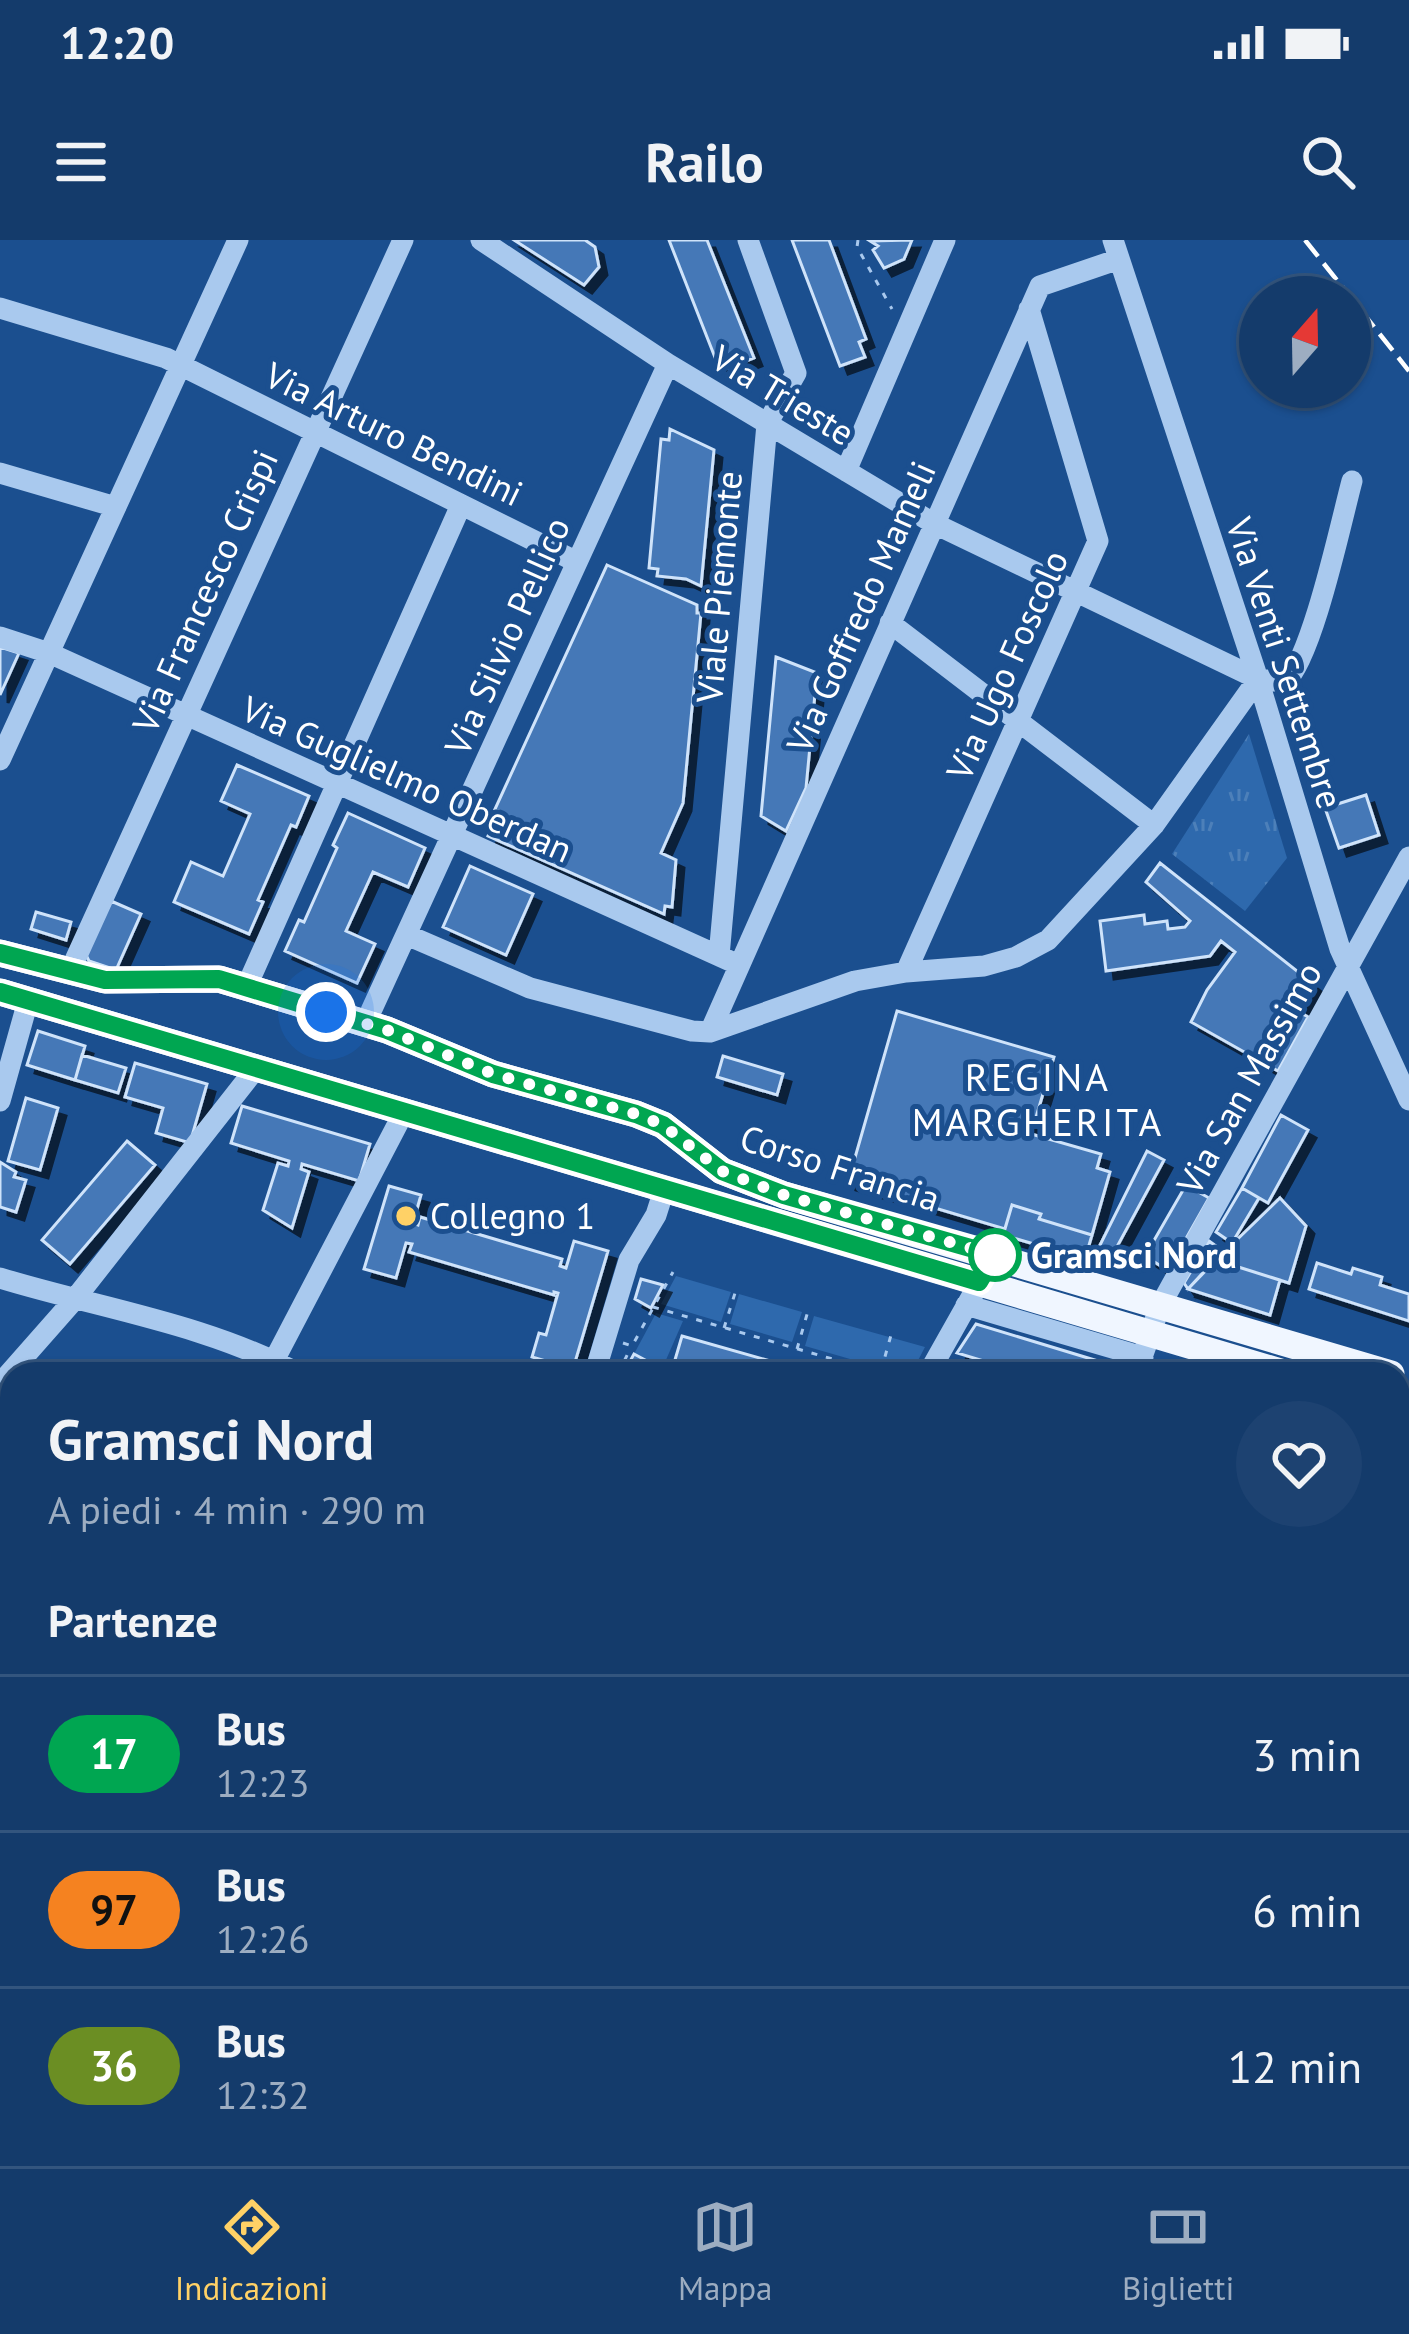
<!DOCTYPE html>
<html lang="it">
<meta charset="utf-8">
<style>
body{margin:0;font-family:"PT Sans",sans-serif;background:#1d4271;color:#f1f3f6;height:100vh;display:flex;flex-direction:column;font-size:45px;white-space:nowrap}
*{box-sizing:border-box;margin:0}
p{font-size:39px;color:#9dadc1}
.icon{flex:none;width:66px;height:66px;fill:none;stroke:currentColor;stroke-width:2;stroke-linecap:round;stroke-linejoin:round}
.map{position:relative;flex:1;overflow:hidden}
.side{position:absolute;left:0px;top:1122px;width:1410px;height:804px;display:flex;flex-direction:column;background:#143b6b;border-radius:36px 36px 0 0;box-shadow:0 3px 9px #0004,0 0 0 3px #33557e}
.side>*{flex:none}
.badge{padding:0 24px;border-radius:39px;font-size:42px;line-height:78px}
.needle{width:78px;rotate:20deg}
.fabs{position:absolute;left:1239px;top:36px;display:grid;gap:24px}
.fabs a{display:grid;place-items:center;width:132px;height:132px;border-radius:50%;background:#143b6b;box-shadow:0 3px 9px #0004,0 0 0 3px #33557e;font-size:60px}
.you{position:absolute;width:60px;height:60px;margin:-30px;border:9px solid #fff;border-radius:50%;background:#1a73e8;box-shadow:0 0 0 18px #1a73e833}
.map>.badge{position:absolute;translate:-50% -50%;box-shadow:0 0 0 6px #fff}
h2{padding:0 48px;font-size:45px;line-height:108px}
.round{display:grid;place-items:center;flex:none;width:126px;height:126px;border-radius:63px;background:#1d4271}
.summary{display:flex;align-items:center;justify-content:space-between;height:204px;padding:0 48px}
h1{font-size:57px;font-weight:600;line-height:90px}
ul{padding:0;list-style:none}
li{display:flex;align-items:center;gap:36px;height:156px;padding:0 48px;border-top:3px solid #33557e}
li div{flex:1}
li b{display:block;font-size:45px}
li em{font-style:normal}
li .badge{min-width:132px;font-weight:700;text-align:center}
.status{display:flex;justify-content:space-between;align-items:center;height:84px;padding:0 60px;background:#143b6b;direction:ltr}
.status svg{height:33px;fill:currentColor}
header{display:flex;justify-content:space-between;align-items:center;height:156px;padding:0 48px;background:#143b6b;font-size:54px;font-weight:600}
.tab-bar{display:flex;justify-content:space-around;align-items:center;height:168px;border-top:3px solid #33557e;background:#143b6b;font-size:33px;color:#9dadc1}
.tab-bar a{display:grid;justify-items:center;gap:6px}
.tab-bar .selected{color:#ffd166}
.map>svg:first-child{display:block}
.grass{fill:#2e69ad}
.park{fill:url(#park-tufts)}
.building{fill:#4478b7;stroke:#cfe3fa;stroke-width:3;filter:url(#shadow)}
.lines{fill:none;stroke-linecap:round;stroke-linejoin:round}
.path{stroke:#a9c9ee;stroke-width:3;stroke-dasharray:6 9;stroke-linecap:butt}
.minor{stroke:#a9c9ee;stroke-width:21}
.major{stroke:#f0f6ff;stroke-width:27}
.rail{stroke:#fff;stroke-width:4.5;stroke-dasharray:21 9;stroke-linecap:butt}
.line-casing{stroke:#fff;stroke-width:27}
.line{stroke:#00a651;stroke-width:18}
.walk{stroke:#fff;stroke-width:12;stroke-dasharray:0 21.6}
.poi-dot{fill:#ffd166;stroke:#1b4f8f;stroke-width:4.5}
.stop-dot{fill:#fff;stroke:#00a651;stroke-width:6}
.labels{text-anchor:middle;stroke-width:10;stroke-linejoin:round;paint-order:stroke}
.street-label{font-size:36px;fill:#fff;stroke:#1b4f8f}
.poi-label{font-size:36px;fill:#fff;stroke:#1b4f8f;text-anchor:start}
.stop-label{font-size:36px;font-weight:bold;fill:#fff;stroke:#1b4f8f;text-anchor:start}
.neighbourhood-label{font-size:39px;letter-spacing:3px;fill:#fff;stroke:#1b4f8f}
</style>
<div class="status"><b>12:20</b><svg viewBox="0 0 49 12"><path d="M0 12V9h3v3zM5 12V6h3v6zM10 12V3h3v9zM15 12V0h3v12zM26 1h20v11H26zM47 4h2v5h-2z"/></svg></div>
<header><svg class="icon" aria-label="menu" viewBox="0 0 24 24"><path d="M4 6h16M4 12h16M4 18h16"/></svg>Railo<svg class="icon" aria-label="search" viewBox="0 0 24 24"><circle cx="10" cy="10" r="6"/><path d="M15 15l6 6"/></svg></header>
<div class="map">
<svg width="1409" height="1926" viewBox="0 0 1409 1926">
<defs>
<pattern id="park-tufts" width="24" height="20" patternUnits="userSpaceOnUse" patternTransform="scale(3)"><rect width="24" height="20" fill="#2e69ad"/><path d="M3 7l-1-3M5 7V3M7 7l1-3M15 17l-1-3M17 17v-4M19 17l1-3" fill="none" stroke="#4d80b9"/></pattern>
<filter id="shadow"><feDropShadow dx="8" dy="8" stdDeviation="0" flood-color="#0009"/></filter>
</defs>
<rect width="100%" height="100%" fill="#1b4f8f"/>
<path class="grass" d="M 676,1036 L 731,1052 L 721,1082 L 661,1064 Z
M 739,1054 L 802,1072 L 792,1102 L 730,1084 Z
M 656,1073 L 683,1081 L 662,1129 L 634,1114 Z
M 814,1076 L 925,1107 L 911,1134 L 902,1134 L 805,1106 Z"/>
<path class="park" d="M 1249,494 L 1287,618 L 1245,671 L 1172,614 Z"/>
<path class="building" d="M 514,0 L 585,0 L 595,7 L 599,27 L 584,45 Z
M 669,0 L 707,0 L 754,118 L 728,128 L 716,120 Z
M 792,0 L 829,0 L 866,99 L 859,102 L 865,117 L 840,126 Z
M 912,0 L 904,19 L 884,28 L 873,10 L 878,6 L 870,1 Z
M 670,189 L 714,210 L 701,346 L 686,339 L 657,336 L 658,329 L 649,328 L 661,199 L 669,200 Z
M 607,325 L 697,365 L 697,373 L 701,373 L 683,563 L 661,613 L 676,620 L 672,667 L 665,666 L 664,674 L 488,596 L 499,571 L 495,569 Z
M 0,407 L 19,413 L 0,455 Z
M 776,417 L 817,433 L 806,548 L 786,591 L 761,576 Z
M 237,525 L 309,556 L 296,587 L 291,585 L 258,660 L 263,662 L 249,694 L 174,662 L 191,622 L 223,636 L 250,574 L 221,561 Z
M 1366,555 L 1379,595 L 1339,608 L 1325,568 Z
M 348,573 L 425,608 L 408,647 L 373,632 L 346,691 L 375,704 L 357,743 L 285,711 L 299,680 L 304,682 L 337,608 L 333,605 Z
M 1160,623 L 1316,746 L 1298,771 L 1308,777 L 1278,831 L 1191,782 L 1207,750 L 1235,712 L 1221,701 L 1210,716 L 1106,731 L 1100,681 L 1144,675 L 1145,684 L 1167,681 L 1168,689 L 1185,687 L 1190,681 L 1146,642 Z
M 470,626 L 533,654 L 506,715 L 443,687 Z
M 111,661 L 141,674 L 116,730 L 89,721 L 86,715 Z
M 36,672 L 71,682 L 66,700 L 31,689 Z
M 897,771 L 1054,817 L 1031,894 L 1101,914 L 1097,928 L 1110,932 L 1092,995 L 1039,979 L 1041,974 L 1012,965 L 1005,989 L 848,942 Z
M 38,791 L 85,806 L 75,840 L 27,825 Z
M 82,815 L 126,828 L 118,853 L 75,840 Z
M 723,816 L 783,834 L 777,855 L 717,837 Z
M 135,823 L 207,844 L 190,903 L 156,893 L 163,868 L 125,857 Z
M 26,858 L 58,868 L 40,930 L 8,921 Z
M 242,866 L 370,904 L 359,941 L 302,924 L 301,929 L 309,932 L 292,988 L 263,970 L 278,923 L 288,926 L 289,921 L 231,903 Z
M 1281,875 L 1308,890 L 1268,963 L 1242,948 Z
M 127,901 L 155,925 L 70,1024 L 42,1000 Z
M 1147,911 L 1164,920 L 1112,1016 L 1097,1011 Z
M 0,922 L 16,932 L 14,937 L 26,940 L 16,972 L 0,967 Z
M 1186,945 L 1209,958 L 1171,1025 L 1164,1028 L 1145,1016 Z
M 389,946 L 421,955 L 413,983 L 418,985 L 420,977 L 562,1019 L 560,1026 L 566,1028 L 574,1001 L 608,1011 L 573,1129 L 532,1117 L 539,1093 L 546,1095 L 558,1053 L 554,1052 L 554,1055 L 409,1012 L 412,1004 L 406,1003 L 396,1038 L 364,1029 Z
M 1242,948 L 1259,958 L 1232,1003 L 1216,992 Z
M 1280,958 L 1306,986 L 1289,1043 L 1216,1020 Z
M 1012,965 L 1041,974 L 1039,979 L 1092,995 L 1085,1019 L 1003,995 Z
M 1209,1001 L 1223,1011 L 1188,1049 L 1184,1043 Z
M 1216,1020 L 1280,1040 L 1270,1075 L 1188,1049 Z
M 1317,1023 L 1351,1034 L 1353,1028 L 1382,1037 L 1380,1045 L 1409,1054 L 1409,1081 L 1309,1049 Z
M 641,1039 L 663,1045 L 651,1068 L 635,1059 Z
M 976,1084 L 1121,1128 L 1118,1134 L 1027,1134 L 957,1113 Z
M 682,1096 L 816,1134 L 688,1134 L 672,1130 Z
M 634,1114 L 662,1129 L 671,1134 L 623,1134 Z
M 1398,1531 L 1409,1539 L 1409,1583 L 1398,1575 Z
M 530,1914 L 561,1914 L 554,1926 L 529,1926 L 525,1924 Z"/>
<g class="lines">
<path class="path" d="M 858,0 L 857,7 L 892,69
M 653,1067 L 884,1134
M 724,1088 L 736,1050
M 623,1103 L 632,1106 L 673,1032
M 797,1109 L 808,1071
M 881,1131 L 891,1095
M 618,1134 L 631,1107
M 0,1637 L 12,1645
M 0,1664 L 12,1656
M 1117,1926 L 1120,1914"/>
<path class="minor" d="M 481,0 L 668,124 L 933,283 L 1258,439 L 1285,442 C 1312,419 1341,282 1352,241
M 1113,0 L 1258,439 L 1340,709 L 1409,860
M 0,68 L 166,118 L 577,322
M 846,231 L 945,0
M 0,233 L 116,267
M 890,383 L 1154,585
M 0,397 L 49,413 L 739,725
M 0,520 L 238,0
M 407,695 L 530,748 L 692,791 L 710,792 L 855,741 L 906,732 L 984,726 L 1016,717 L 1048,700 L 1154,585 L 1258,439
M 719,716 L 767,184 L 796,133 L 748,0
M 70,731 L 403,0
M 906,732 L 1098,301 L 1029,69
M 246,748 L 461,265
M 371,771 L 668,124
M 710,792 L 1040,46 L 1119,19
M 0,861 L 28,761
M 0,1038 C 98,1068 208,1084 299,1134
M 966,1065 L 1143,1117
M 595,1132 L 629,1020 L 656,975 L 664,950
M 267,1134 L 405,870
M 928,1134 L 995,1015
M 1136,1134 L 1160,1066 L 1409,617
M 0,1144 L 74,1060 L 257,827
M 1398,1193 L 1409,1196
M 1398,1234 L 1409,1214
M 1401,1275 L 1409,1255
M 0,1322 L 12,1326
M 0,1500 L 12,1503
M 0,1772 L 12,1775
M 266,1914 L 289,1926
M 1321,1914 L 1358,1926
M 499,1926 L 505,1914
M 695,1926 L 706,1914
M 985,1926 L 990,1914"/>
<path class="major" d="M 0,713 L 105,740 L 219,739 L 387,790 L 493,834 L 636,874 L 663,885 L 722,931 L 784,955 L 1391,1134
M 0,752 L 1287,1134
M 1398,1166 L 1409,1169"/>
<path class="rail" d="M 1305,0 L 1409,131"/>
</g>
<g class="lines">
<g class="line-casing">
<path id="line" d="M 0,713 L 105,740 L 219,739 L 387,790 L 493,834 L 636,874 L 663,885 L 722,931 L 784,955 L 995,1015 L 979,1042 L 0,752"/>
</g>
<use href="#line" class="line"/>
<path class="walk" d="M 326,772 L 387,790 L 493,834 L 636,874 L 663,885 L 722,931 L 784,955 L 995,1015"/>
</g>
<circle class="poi-dot" cx="406" cy="976" r="12"/>
<circle class="stop-dot" cx="995" cy="1015" r="24"/>
<g class="labels">
<g class="street-label">
<text transform="translate(783 155) rotate(31)" y="13">Via Trieste</text>
<text transform="translate(394 194) rotate(26)" y="13">Via Arturo Bendini</text>
<text transform="translate(719 347) rotate(-85)" y="13">Viale Piemonte</text>
<text transform="translate(205 351) rotate(-66)" y="13">Via Francesco Crispi</text>
<text transform="translate(861 367) rotate(-66)" y="13">Via Goffredo Mameli</text>
<text transform="translate(507 396) rotate(-66)" y="13">Via Silvio Pellico</text>
<text transform="translate(1285 423) rotate(72)" y="13">Via Venti Settembre</text>
<text transform="translate(1007 425) rotate(-66)" y="13">Via Ugo Foscolo</text>
<text transform="translate(407 539) rotate(24)" y="13">Via Guglielmo Oberdan</text>
<text transform="translate(1249 838) rotate(-61)" y="13">Via San Massimo</text>
<text transform="translate(840 928) rotate(18)" y="13">Corso Francia</text>
</g>
<g class="poi-label">
<text x="430" y="989">Collegno 1</text>
</g>
<g class="stop-label">
<text x="1031" y="1028">Gramsci Nord</text>
</g>
<g class="neighbourhood-label">
<text x="1038" y="851">REGINA<tspan x="1038" dy="45">MARGHERITA</tspan></text>
</g>
</g>
</svg>
<div class="fabs">
<a><svg class="needle" viewBox="-14 -14 28 28"><path d="M0-13l5 13h-10z" fill="#e53935"/><path d="M0 13l5-13h-10z" fill="#9dadc1"/></svg></a>
</div>
<div class="you" style="left:326px;top:772px"></div>
<section class="side">
<div class="summary"><div><h1>Gramsci Nord</h1><p>A piedi · 4 min · 290 m</p></div><a class="round"><svg class="icon" aria-label="heart" viewBox="0 0 24 24"><path d="M12 20l-8-8c-3-5 5-10 8-4 3-6 11-1 8 4z"/></svg></a></div>
<h2>Partenze</h2>
<ul>
<li><span class="badge" style="background:#00a651;color:#fff">17</span><div><b>Bus</b><p>12:23</p></div><em>3 min</em></li>
<li><span class="badge" style="background:#f58220;color:#111">97</span><div><b>Bus</b><p>12:26</p></div><em>6 min</em></li>
<li><span class="badge" style="background:#6b8e23;color:#fff">36</span><div><b>Bus</b><p>12:32</p></div><em>12 min</em></li>
</ul>
</section>
</div>
<nav class="tab-bar">
<a class="selected"><svg class="icon" aria-label="directions" viewBox="0 0 24 24"><path d="M12 3l9 9-9 9-9-9zM9 14v-3h6M13 9l2 2-2 2"/></svg>Indicazioni</a>
<a><svg class="icon" aria-label="map" viewBox="0 0 24 24"><path d="M3 6l6-2 6 2 6-2v14l-6 2-6-2-6 2zM9 4v14M15 6v14"/></svg>Mappa</a>
<a><svg class="icon" aria-label="tickets" viewBox="0 0 24 24"><path d="M3 7h18v10H3zM15 7v10"/></svg>Biglietti</a>
</nav>
